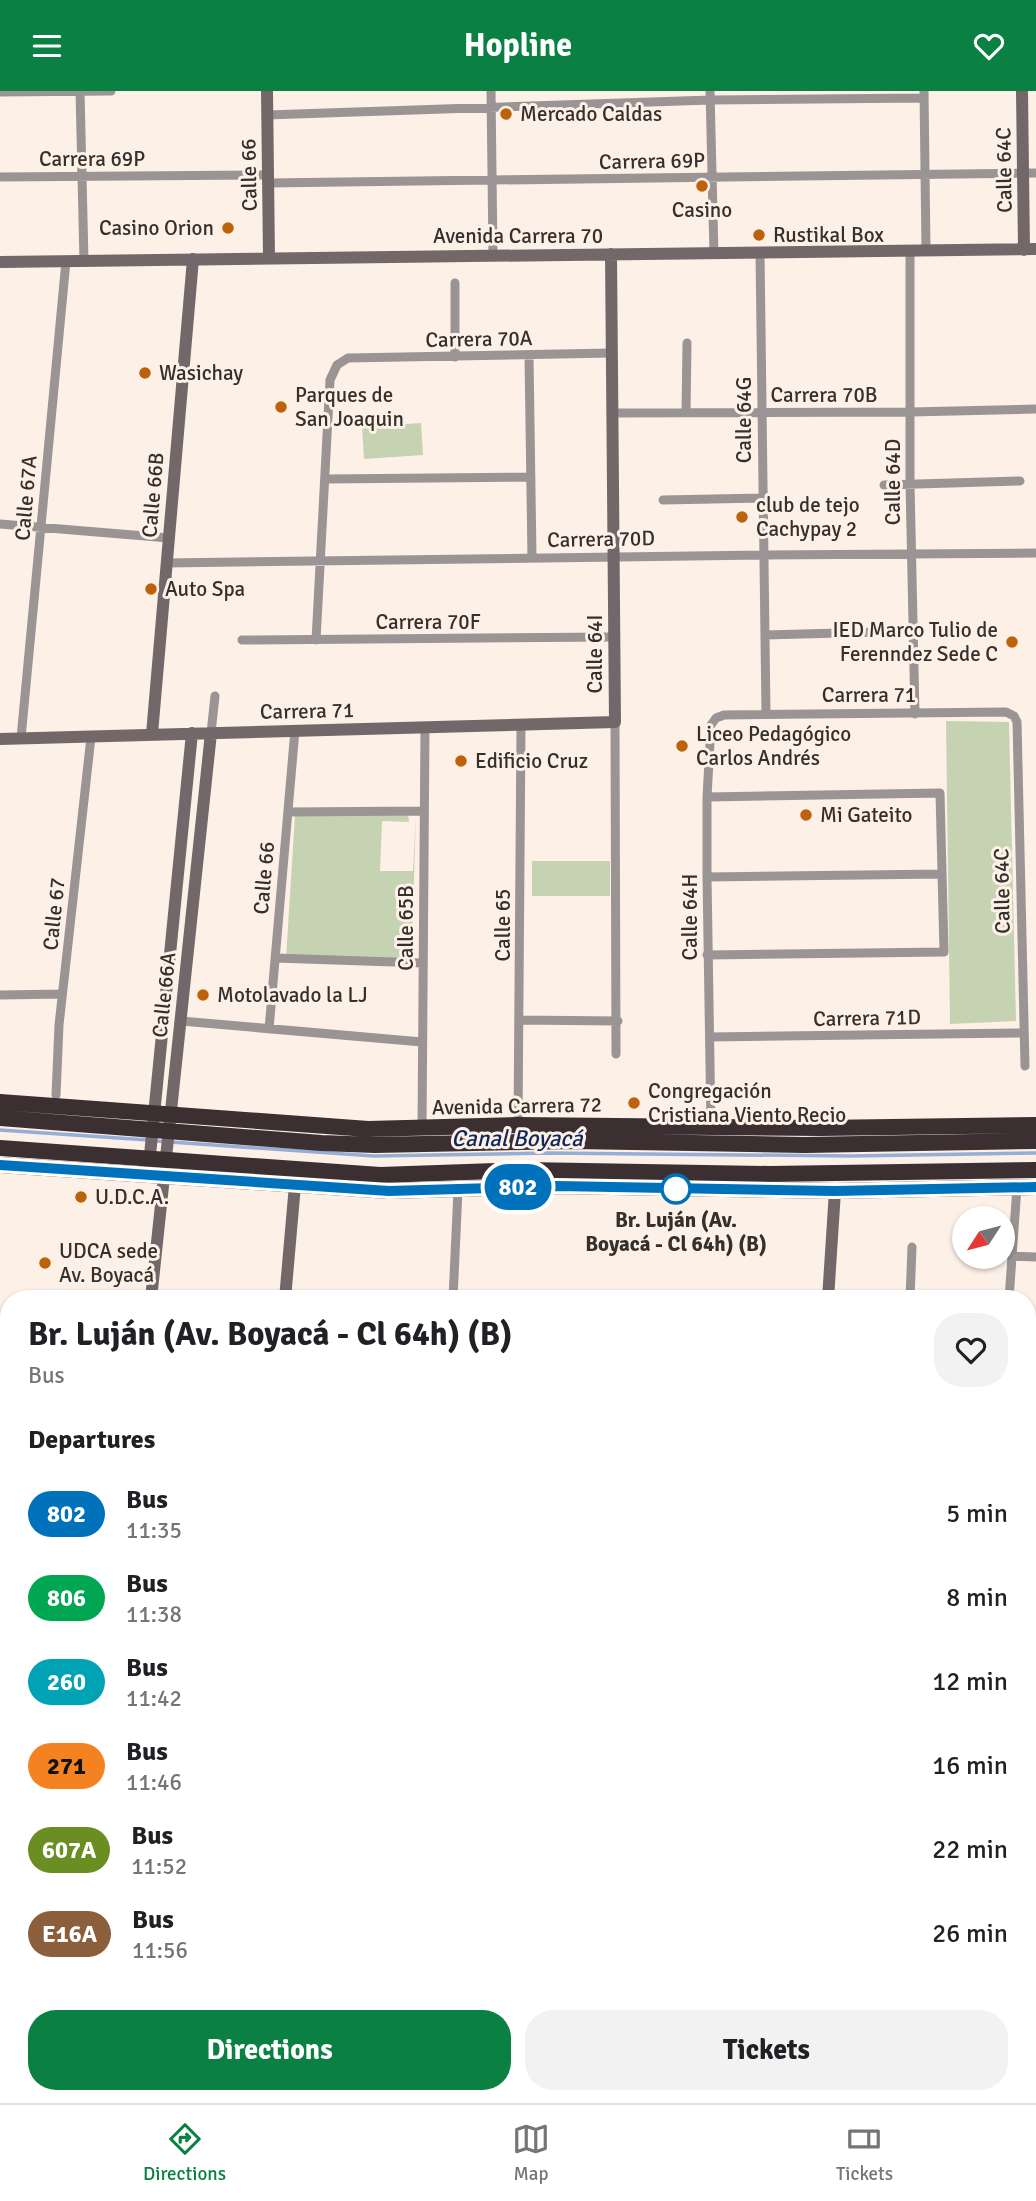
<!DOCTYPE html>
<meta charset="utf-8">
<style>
body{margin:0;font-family:Signika,sans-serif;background:#f2f2f2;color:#202124;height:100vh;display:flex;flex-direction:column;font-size:26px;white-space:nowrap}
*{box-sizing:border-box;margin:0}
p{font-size:23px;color:#757577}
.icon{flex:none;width:38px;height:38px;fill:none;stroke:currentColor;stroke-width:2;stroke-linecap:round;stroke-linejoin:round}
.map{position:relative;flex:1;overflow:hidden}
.side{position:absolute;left:0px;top:1199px;width:1036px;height:814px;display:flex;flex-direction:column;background:#fff;border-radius:28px 28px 0 0;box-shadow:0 2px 5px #0004}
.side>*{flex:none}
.badge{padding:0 14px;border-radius:23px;font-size:24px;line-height:46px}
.needle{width:46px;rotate:234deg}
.controls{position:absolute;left:952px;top:1115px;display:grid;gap:14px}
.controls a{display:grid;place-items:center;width:63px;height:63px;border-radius:50%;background:#fff;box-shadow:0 2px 5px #0004;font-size:35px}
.map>.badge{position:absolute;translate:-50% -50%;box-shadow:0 0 0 4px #fff}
h2{padding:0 28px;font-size:26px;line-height:63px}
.round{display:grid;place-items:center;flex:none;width:74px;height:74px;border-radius:28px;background:#f2f2f2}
.summary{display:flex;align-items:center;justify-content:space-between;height:119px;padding:0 28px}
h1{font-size:33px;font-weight:800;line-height:52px}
.button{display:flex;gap:14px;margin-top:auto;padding:14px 28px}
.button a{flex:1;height:80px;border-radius:28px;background:#0b8043;color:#fff;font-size:28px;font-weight:800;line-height:80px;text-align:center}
.button a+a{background:#f2f2f2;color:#202124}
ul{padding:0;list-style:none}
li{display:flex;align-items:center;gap:21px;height:84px;padding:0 28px}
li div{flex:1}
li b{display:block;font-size:26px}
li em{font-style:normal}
li .badge{min-width:77px;font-weight:700;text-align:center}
header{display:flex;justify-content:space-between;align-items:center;height:91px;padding:0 28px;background:#0b8043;color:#fff;font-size:32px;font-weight:800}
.tabs{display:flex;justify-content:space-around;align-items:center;height:98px;border-top:2px solid #e0e0e0;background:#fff;font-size:19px;color:#757577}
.tabs a{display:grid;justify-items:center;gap:4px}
.tabs .current{color:#0b8043}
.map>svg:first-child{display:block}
.green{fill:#c5d3b2}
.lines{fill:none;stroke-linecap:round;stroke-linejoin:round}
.stream{stroke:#96add6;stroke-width:3.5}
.street{stroke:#9b9495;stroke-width:9}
.secondary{stroke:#726869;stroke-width:12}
.highway{stroke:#3c2f31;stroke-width:16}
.line-casing{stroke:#fff;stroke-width:16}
.line{stroke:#0072bc;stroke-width:10}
.poi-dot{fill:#bd620a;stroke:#fdf0e7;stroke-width:2.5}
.stop-dot{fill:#fff;stroke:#0072bc;stroke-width:3.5}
.labels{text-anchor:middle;stroke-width:6;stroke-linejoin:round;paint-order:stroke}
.poi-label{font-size:21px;fill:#35302c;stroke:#fdf0e7;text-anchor:start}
.street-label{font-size:21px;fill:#35302c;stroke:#fdf0e7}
.stop-label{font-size:21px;font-weight:bold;fill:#35302c;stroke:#fdf0e7}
.water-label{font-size:23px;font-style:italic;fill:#0f285a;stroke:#fdf0e7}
</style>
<header><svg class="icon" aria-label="menu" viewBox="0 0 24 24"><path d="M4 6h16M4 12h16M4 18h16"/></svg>Hopline<svg class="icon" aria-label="heart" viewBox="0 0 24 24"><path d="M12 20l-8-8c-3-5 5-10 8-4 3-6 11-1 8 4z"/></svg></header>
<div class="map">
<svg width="1036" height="2012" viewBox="0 0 1036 2012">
<rect width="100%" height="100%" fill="#fdf0e7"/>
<path class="green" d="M 421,332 L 423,364 L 364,368 L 362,336 Z
M 946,630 L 1009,631 L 1016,930 L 950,933 Z
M 408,722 L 409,731 L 382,730 L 380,780 L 413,780 L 416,725 L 411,876 L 286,868 L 295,724 Z
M 532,770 L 610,770 L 610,805 L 532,805 Z
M 1027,1619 L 1036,1620 L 1036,1717 L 1027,1716 Z"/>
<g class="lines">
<path class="stream" d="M 0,1039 L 148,1049
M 156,1050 L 374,1065 L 548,1062 L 851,1065 L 1036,1062"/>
<path class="street" d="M 80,0 L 84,170
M 491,0 L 493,164
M 710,0 L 714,163
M 924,0 L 926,159
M 0,1 L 111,0
M 267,24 L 711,9 L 924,7
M 0,86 L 268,84
M 268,92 L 1036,82
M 910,159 L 910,393 L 915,623
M 760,162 L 766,623
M 529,265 L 532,467
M 455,266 L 455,192
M 612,322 L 911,321 L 1036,318
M 686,322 L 687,252
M 326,388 L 531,386
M 884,394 L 1020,390
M 663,409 L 762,407
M 0,433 L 169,447
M 166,472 L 764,464 L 1036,462
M 765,544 L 914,540
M 242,549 L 614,546
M 316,549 L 330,289 L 337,274 L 348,267 L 611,262
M 615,631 L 616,963
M 211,642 L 215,605
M 21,647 L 66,170
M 289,721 L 423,720
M 707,786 L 942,783
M 707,864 L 944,861 L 940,702 L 707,706
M 275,867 L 423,872
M 0,904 L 62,903
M 519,929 L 618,930
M 181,930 L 422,951
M 269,938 L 295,639
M 710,946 L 1024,942
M 56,1004 L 59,934 L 91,646
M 518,1034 L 521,634
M 711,1036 L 707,786 L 707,706 L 711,634 L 716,627 L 724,624 L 1006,621 L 1014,625 L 1017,631 L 1025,975
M 422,1037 L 425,636
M 1012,1165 L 1036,1166
M 453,1208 L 458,1099
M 910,1208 L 912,1156
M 1009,1208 L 1017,1096
M 0,1245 L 9,1244
M 1027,1252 L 1036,1252
M 0,1314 L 9,1314
M 1027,1344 L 1036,1344
M 1027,1429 L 1036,1430
M 1027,1525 L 1036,1525
M 8,1559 L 9,1532
M 1027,1614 L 1036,1614
M 0,1628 L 9,1628
M 1027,1721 L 1036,1721
M 0,1748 L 2,1725
M 0,1803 L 9,1804
M 1027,1810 L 1036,1811
M 0,1894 L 9,1894
M 1027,1898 L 1036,1898
M 0,1978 L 9,1978
M 1027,2003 L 1036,2003
M 37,2012 L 37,2004
M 159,2012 L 159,2004
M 380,2012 L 381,2004
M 541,2012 L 541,2004
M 857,2012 L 857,2004
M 950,2012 L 951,2004 L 967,2004"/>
<path class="secondary" d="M 267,0 L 269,167
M 1022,0 L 1024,159
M 0,171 L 1036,158
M 152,643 L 193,168
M 0,648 L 615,631 L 611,163
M 149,1074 L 192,642
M 151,1208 L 211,642
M 285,1208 L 295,1094
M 828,1208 L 835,1100
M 91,2004 L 92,2012
M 219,2012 L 221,2004
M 776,2012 L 776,2004"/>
<path class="highway" d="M 0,1011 L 368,1038 L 518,1034 L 820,1037 L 1036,1034
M 0,1027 L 321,1052 L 375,1054 L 574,1050 L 805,1054 L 1036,1050
M 0,1057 L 380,1084 L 524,1079 L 770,1083 L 1036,1079
M 0,1074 L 389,1100 L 557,1095 L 835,1100 L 1036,1096"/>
</g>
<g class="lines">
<g class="line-casing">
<path id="line" d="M 0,1074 L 389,1100 L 557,1095 L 835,1100 L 1036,1096"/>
</g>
<use href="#line" class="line"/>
</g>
<g class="poi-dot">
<circle cx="506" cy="23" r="7"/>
<circle cx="702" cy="95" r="7"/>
<circle cx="228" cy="137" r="7"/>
<circle cx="759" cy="144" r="7"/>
<circle cx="145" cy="282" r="7"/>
<circle cx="281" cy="316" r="7"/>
<circle cx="742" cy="426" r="7"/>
<circle cx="151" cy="498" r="7"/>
<circle cx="1012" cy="551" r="7"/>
<circle cx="682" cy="655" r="7"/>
<circle cx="461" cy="670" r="7"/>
<circle cx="806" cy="724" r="7"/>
<circle cx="203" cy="904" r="7"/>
<circle cx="634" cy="1012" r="7"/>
<circle cx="81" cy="1106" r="7"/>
<circle cx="45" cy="1172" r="7"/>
</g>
<circle class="stop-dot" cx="676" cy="1098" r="14"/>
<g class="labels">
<g class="poi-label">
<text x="520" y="30">Mercado Caldas</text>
<text x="702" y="126" text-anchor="middle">Casino</text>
<text x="214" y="144" text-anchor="end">Casino Orion</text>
<text x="773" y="151">Rustikal Box</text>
<text x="159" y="289">Wasichay</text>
<text x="295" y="311">Parques de<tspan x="295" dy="24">San Joaquin</tspan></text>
<text x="756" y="421">club de tejo<tspan x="756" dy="24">Cachypay 2</tspan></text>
<text x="165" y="505">Auto Spa</text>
<text x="998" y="546" text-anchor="end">IED Marco Tulio de<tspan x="998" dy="24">Ferenndez Sede C</tspan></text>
<text x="696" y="650">Liceo Pedagógico<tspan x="696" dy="24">Carlos Andrés</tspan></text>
<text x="475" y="677">Edificio Cruz</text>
<text x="820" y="731">Mi Gateito</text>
<text x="217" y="911">Motolavado la LJ</text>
<text x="648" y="1007">Congregación<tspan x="648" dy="24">Cristiana Viento Recio</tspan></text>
<text x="95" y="1113">U.D.C.A.</text>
<text x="59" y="1167">UDCA sede<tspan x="59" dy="24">Av. Boyacá</tspan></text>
</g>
<g class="street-label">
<text x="92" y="75">Carrera 69P</text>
<text transform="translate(652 70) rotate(-1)" y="7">Carrera 69P</text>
<text transform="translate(1004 79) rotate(-91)" y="7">Calle 64C</text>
<text transform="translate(249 84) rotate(-91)" y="7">Calle 66</text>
<text x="518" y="152">Avenida Carrera 70</text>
<text transform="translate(479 248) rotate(-1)" y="7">Carrera 70A</text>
<text x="824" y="311">Carrera 70B</text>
<text transform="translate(744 329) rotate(-90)" y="7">Calle 64G</text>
<text transform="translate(893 391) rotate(-90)" y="7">Calle 64D</text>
<text transform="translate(153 404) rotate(-85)" y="7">Calle 66B</text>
<text transform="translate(26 407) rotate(-85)" y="7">Calle 67A</text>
<text transform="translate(601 448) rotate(-1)" y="7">Carrera 70D</text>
<text x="428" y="538">Carrera 70F</text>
<text transform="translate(595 563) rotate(-90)" y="7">Calle 64I</text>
<text x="869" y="611">Carrera 71</text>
<text transform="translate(307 620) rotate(-1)" y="7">Carrera 71</text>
<text transform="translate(264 787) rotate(-85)" y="7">Calle 66</text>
<text transform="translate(1002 800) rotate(-91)" y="7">Calle 64C</text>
<text transform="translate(54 823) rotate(-84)" y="7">Calle 67</text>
<text transform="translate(690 826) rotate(-90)" y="7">Calle 64H</text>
<text transform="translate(503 834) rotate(-90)" y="7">Calle 65</text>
<text transform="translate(406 837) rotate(-90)" y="7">Calle 65B</text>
<text transform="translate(164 904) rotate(-84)" y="7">Calle 66A</text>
<text transform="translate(867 927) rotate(-1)" y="7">Carrera 71D</text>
<text transform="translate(517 1015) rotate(-1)" y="7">Avenida Carrera 72</text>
</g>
<g class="stop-label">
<text x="676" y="1136">Br. Luján (Av.<tspan x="676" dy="24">Boyacá - Cl 64h) (B)</tspan></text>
</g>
<g class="water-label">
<text x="517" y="1055">Canal Boyacá</text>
</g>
</g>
</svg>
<div class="controls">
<a><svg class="needle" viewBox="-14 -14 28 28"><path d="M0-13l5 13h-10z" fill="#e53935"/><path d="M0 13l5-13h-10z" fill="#757577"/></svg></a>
</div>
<b class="badge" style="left:518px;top:1096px;background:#0072bc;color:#fff">802</b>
<section class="side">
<div class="summary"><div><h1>Br. Luján (Av. Boyacá - Cl 64h) (B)</h1><p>Bus</p></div><a class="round"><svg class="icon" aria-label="heart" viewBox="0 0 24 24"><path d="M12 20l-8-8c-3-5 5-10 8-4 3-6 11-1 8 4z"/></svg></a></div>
<h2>Departures</h2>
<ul>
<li><span class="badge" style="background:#0072bc;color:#fff">802</span><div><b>Bus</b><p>11:35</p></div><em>5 min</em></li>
<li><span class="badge" style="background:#00a651;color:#fff">806</span><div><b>Bus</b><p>11:38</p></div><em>8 min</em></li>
<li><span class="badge" style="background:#00a3b4;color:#fff">260</span><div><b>Bus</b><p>11:42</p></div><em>12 min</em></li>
<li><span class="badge" style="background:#f58220;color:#111">271</span><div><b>Bus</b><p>11:46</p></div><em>16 min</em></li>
<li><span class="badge" style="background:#6b8e23;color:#fff">607A</span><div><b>Bus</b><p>11:52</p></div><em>22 min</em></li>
<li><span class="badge" style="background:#8b5e3c;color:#fff">E16A</span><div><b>Bus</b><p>11:56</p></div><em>26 min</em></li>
</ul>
<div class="button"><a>Directions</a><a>Tickets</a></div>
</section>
</div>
<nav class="tabs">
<a class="current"><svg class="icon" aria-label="directions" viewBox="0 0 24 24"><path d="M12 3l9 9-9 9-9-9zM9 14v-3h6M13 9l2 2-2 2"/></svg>Directions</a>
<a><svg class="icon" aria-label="map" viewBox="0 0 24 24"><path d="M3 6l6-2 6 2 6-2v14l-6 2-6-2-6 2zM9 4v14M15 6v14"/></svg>Map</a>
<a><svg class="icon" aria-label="tickets" viewBox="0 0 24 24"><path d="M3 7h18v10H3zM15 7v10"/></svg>Tickets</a>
</nav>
